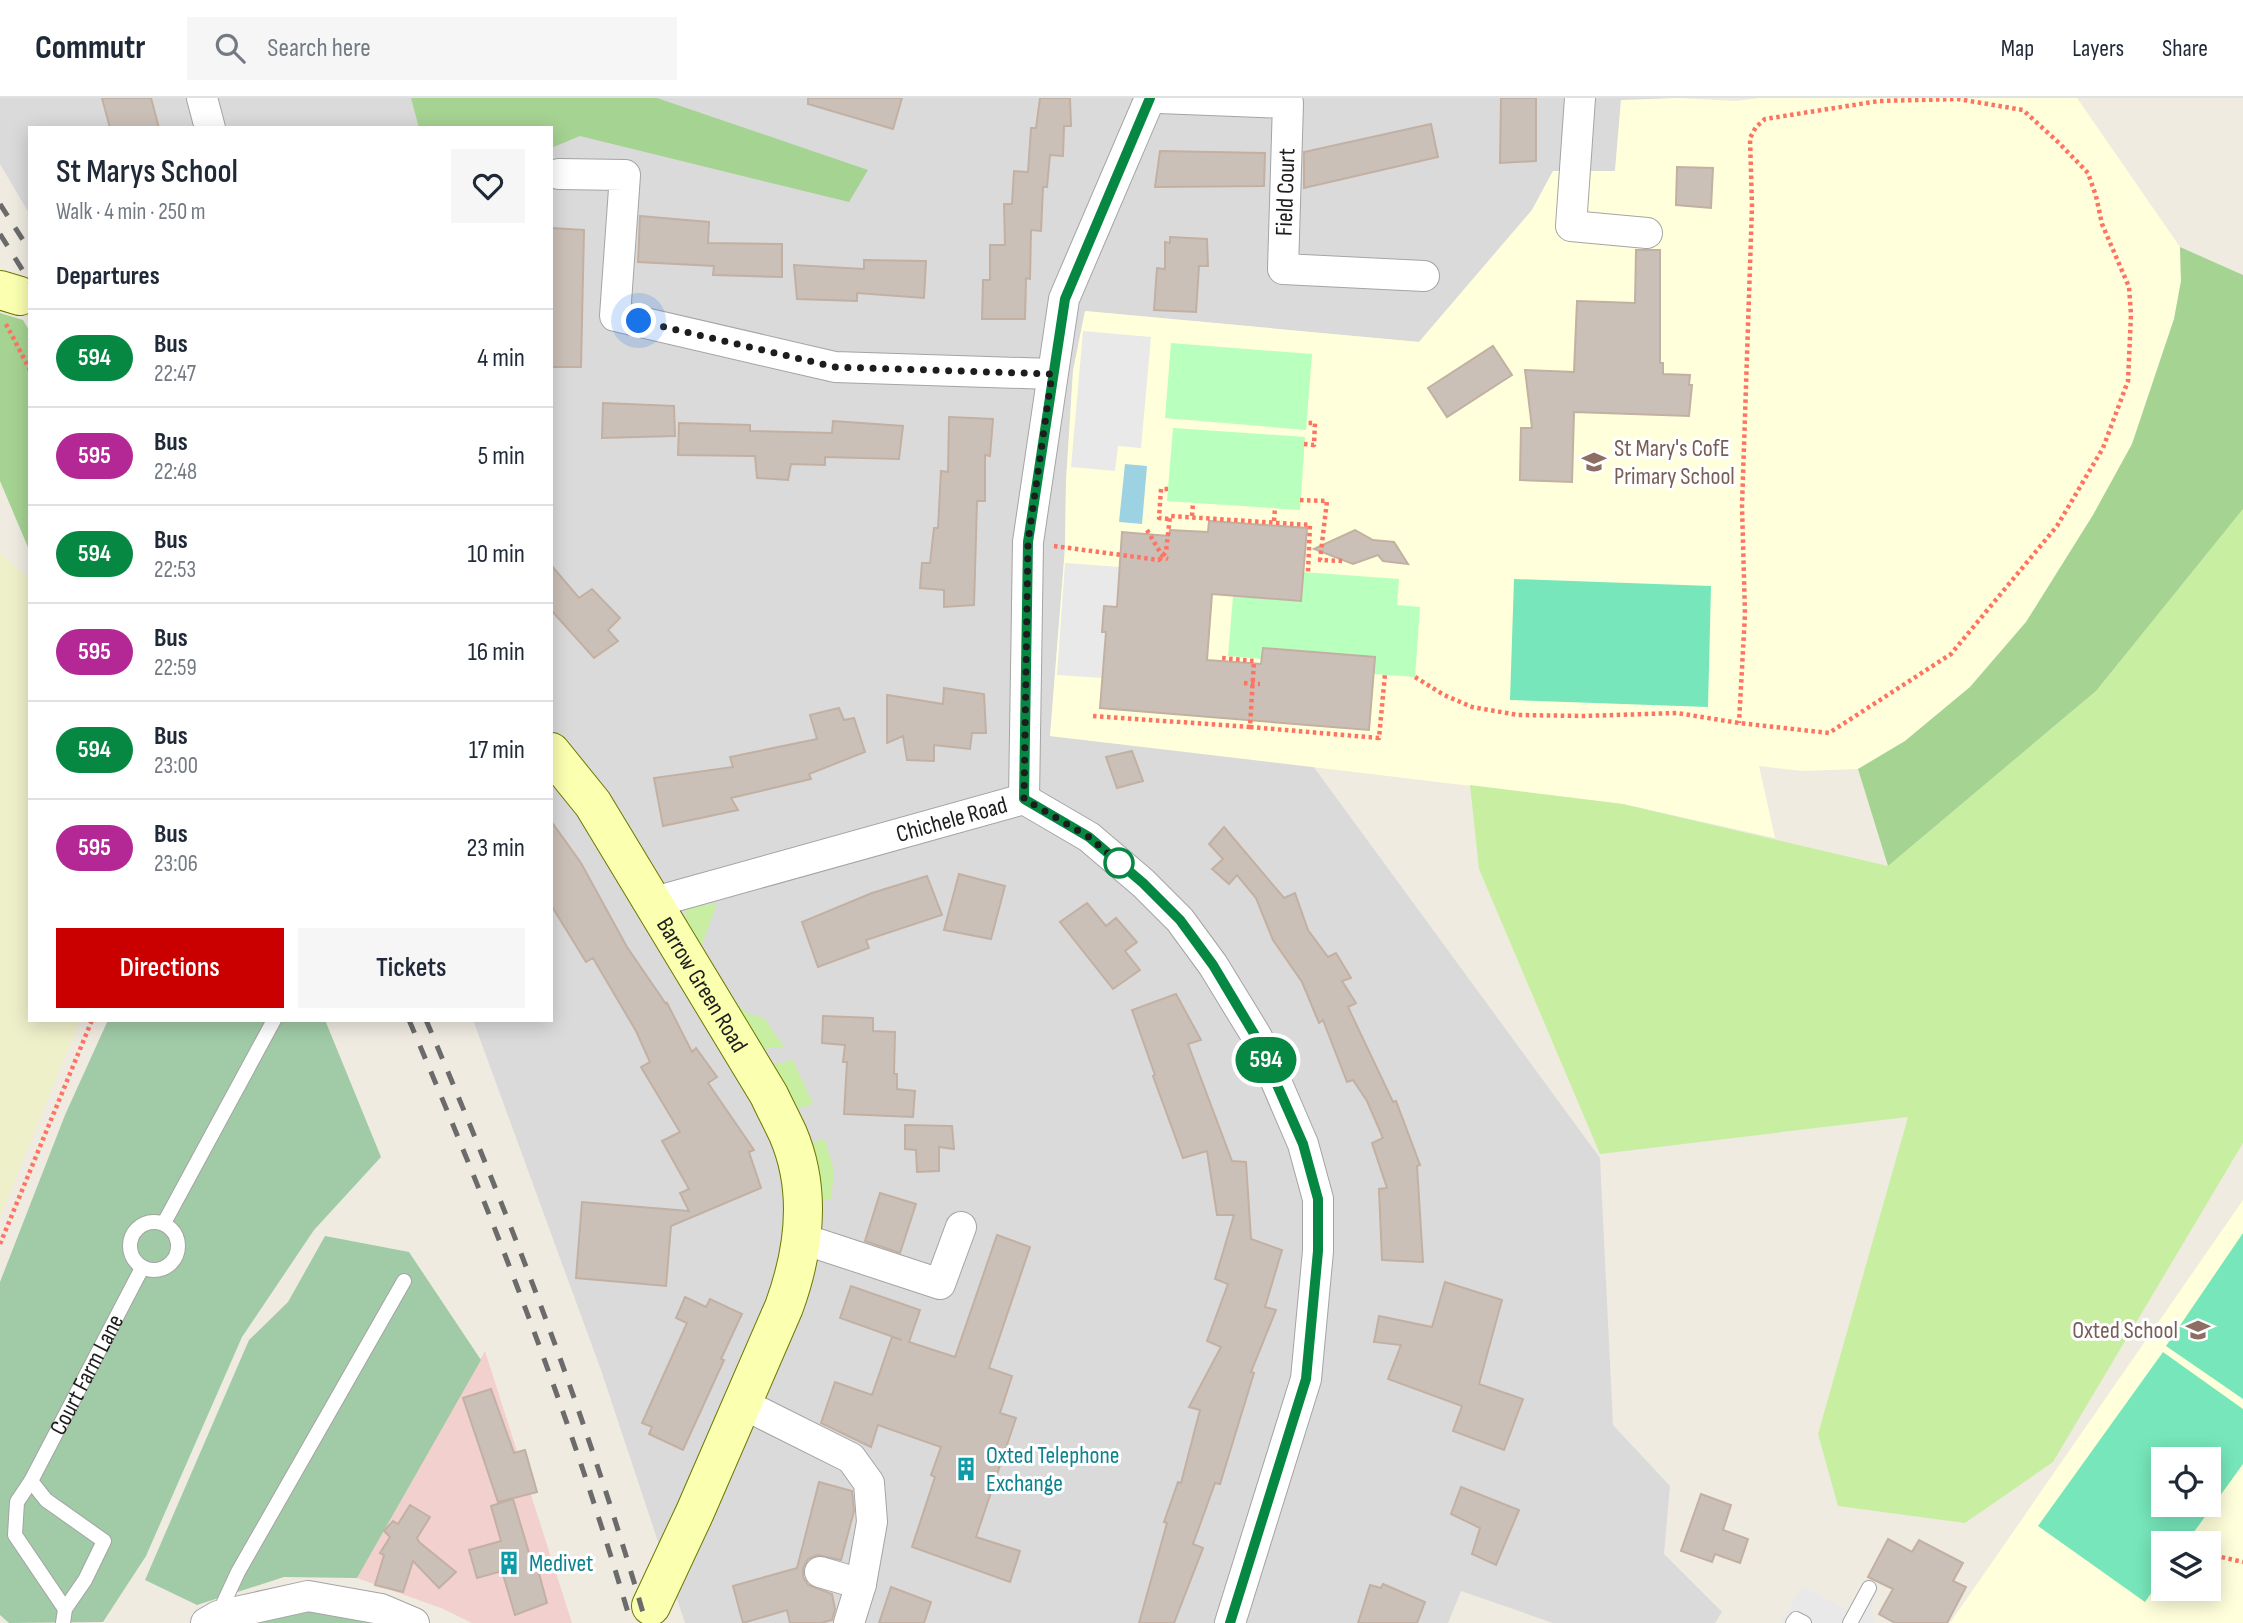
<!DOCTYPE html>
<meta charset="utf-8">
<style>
body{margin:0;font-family:"Sofia Sans Condensed",sans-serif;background:#f6f6f7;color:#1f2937;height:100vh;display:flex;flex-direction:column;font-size:26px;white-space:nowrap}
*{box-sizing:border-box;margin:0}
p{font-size:23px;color:#747a83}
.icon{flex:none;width:38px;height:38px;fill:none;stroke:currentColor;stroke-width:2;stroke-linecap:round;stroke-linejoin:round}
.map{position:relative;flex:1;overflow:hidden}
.sheet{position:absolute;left:28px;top:28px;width:525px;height:896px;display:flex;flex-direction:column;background:#fff;border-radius:0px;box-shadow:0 4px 18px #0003}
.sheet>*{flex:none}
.badge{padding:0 14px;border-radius:23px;font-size:24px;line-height:46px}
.controls{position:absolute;left:2151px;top:1349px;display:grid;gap:14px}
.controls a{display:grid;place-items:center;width:70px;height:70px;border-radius:0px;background:#fff;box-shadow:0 4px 18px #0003;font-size:35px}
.you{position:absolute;width:35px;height:35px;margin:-18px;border:5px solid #fff;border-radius:50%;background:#1a73e8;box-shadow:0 0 0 10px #1a73e833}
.map>.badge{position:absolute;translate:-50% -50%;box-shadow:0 0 0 4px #fff}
h2{padding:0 28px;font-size:26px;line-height:63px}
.round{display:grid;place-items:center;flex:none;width:74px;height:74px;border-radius:0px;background:#f6f6f7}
.head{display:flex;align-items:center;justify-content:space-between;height:119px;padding:0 28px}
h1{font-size:33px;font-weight:600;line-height:52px}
.cta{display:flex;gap:14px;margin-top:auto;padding:14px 28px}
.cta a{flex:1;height:80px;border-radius:0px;background:#ca0000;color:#fff;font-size:28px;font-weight:600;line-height:80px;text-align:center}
.cta a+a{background:#f6f6f7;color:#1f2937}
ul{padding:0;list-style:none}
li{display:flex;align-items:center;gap:21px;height:98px;padding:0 28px;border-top:2px solid #e0e1e3}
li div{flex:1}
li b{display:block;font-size:26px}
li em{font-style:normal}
li .badge{min-width:77px;font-weight:700;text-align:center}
header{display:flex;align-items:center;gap:42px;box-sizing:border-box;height:98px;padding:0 35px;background:#fff;border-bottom:2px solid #e0e1e3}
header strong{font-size:33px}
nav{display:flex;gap:38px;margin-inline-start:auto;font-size:24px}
.search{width:490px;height:63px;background:#f6f6f7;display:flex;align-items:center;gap:18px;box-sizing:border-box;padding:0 24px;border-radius:0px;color:#747a83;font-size:26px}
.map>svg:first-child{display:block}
.residential{fill:#dbdada}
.commercial{fill:#f2d0ce}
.education{fill:#ffffdb;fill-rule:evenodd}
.farmland{fill:#eef0ca}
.grass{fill:#c8efa1}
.forest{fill:#a5d392}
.cemetery{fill:#a0cba6}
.park{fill:#b9ffbe}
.pitch{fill:#77e7bb;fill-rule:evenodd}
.parking{fill:#e9e9e9}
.water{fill:#9dd2e2}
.building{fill:#cbc0b7;stroke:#c2b0a2;stroke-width:2}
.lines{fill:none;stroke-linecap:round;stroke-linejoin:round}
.lane-casing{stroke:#a4a4a4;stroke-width:16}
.street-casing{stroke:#a4a4a4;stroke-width:32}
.secondary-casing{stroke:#6b7800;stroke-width:40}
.path{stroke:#ff7363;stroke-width:4.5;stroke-dasharray:3.5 3.5;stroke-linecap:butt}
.lane{stroke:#fff;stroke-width:14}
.street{stroke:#fff;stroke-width:30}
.secondary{stroke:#fbffb0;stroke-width:38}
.rail{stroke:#6b6b6b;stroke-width:5;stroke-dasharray:14 14;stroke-linecap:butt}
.line-casing{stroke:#fff;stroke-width:16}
.line{stroke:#068843;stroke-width:10}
.walk{stroke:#1d1d1d;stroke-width:7;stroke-dasharray:0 12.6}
.stop-dot{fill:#fff;stroke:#068843;stroke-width:3.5}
.labels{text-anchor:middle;stroke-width:6;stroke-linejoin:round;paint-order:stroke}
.street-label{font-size:24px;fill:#1d1d1d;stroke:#fff}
.education-label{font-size:24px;fill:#785e54;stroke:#fff;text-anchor:start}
.culture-label{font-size:24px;fill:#0d838f;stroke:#fff;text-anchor:start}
</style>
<header>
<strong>Commutr</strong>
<div class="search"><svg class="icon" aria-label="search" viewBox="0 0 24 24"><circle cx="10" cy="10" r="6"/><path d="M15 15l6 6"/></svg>Search here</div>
<nav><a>Map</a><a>Layers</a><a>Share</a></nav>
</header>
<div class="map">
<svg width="2243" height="1525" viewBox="0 0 2243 1525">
<rect width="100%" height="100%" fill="#efebe1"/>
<path class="residential" d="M 0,0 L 1678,0 L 1621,3 L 1615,74 L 1553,73 L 1532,112 L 1419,244 L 1085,213 L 1073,273 L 1066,383 L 1065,450 L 1050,638 L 1313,668 L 1600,1060 L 1613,1327 L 1670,1388 L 1664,1456 L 1722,1514 L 1715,1525 L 1553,1525 L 1461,1493 L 1448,1525 L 685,1525 L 602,1275 L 473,922 L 551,922 L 551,30 L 30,30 L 30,117 L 0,66 Z"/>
<path class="commercial" d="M 485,1253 L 572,1525 L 472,1525 L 441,1510 L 357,1480 Z"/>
<path class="education" d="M 1678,0 L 1736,3 L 1759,0 L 2077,0 L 2180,149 L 2181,183 L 2174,221 L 2132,346 L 2093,417 L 2026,524 L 1970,589 L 1905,643 L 1858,671 L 1803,673 L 1759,668 L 1775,740 L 1623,706 L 1050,638 L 1065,450 L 1066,383 L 1073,273 L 1085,213 L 1419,244 L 1532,112 L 1553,73 L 1615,73 L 1621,2 Z
M 2243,1102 L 2243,1525 L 1950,1525 ZM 2163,1362 L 2208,1362 L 2208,1407 L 2163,1407 ZM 2163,1446 L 2208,1446 L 2208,1491 L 2163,1491 Z"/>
<path class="farmland" d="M 0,454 L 30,482 L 30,922 L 80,922 L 0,1119 Z"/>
<path class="grass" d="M 2243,411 L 2243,1045 L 2053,1364 L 1965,1425 L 1838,1408 L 1818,1336 L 1908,1019 L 1600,1056 L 1479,771 L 1470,687 L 1623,706 L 1888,768 L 2096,593 Z
M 717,805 L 699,855 L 684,823 L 686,811 Z
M 731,902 L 749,916 L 764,920 L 784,949 L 761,951 Z
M 793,962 L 813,1006 L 795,1011 L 772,967 Z
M 825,1041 L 834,1073 L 831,1102 L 817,1100 L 808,1045 Z"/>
<path class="forest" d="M 411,0 L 657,0 L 868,72 L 849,104 L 580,38 L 551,50 L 551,30 L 419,30 Z
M 2180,149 L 2243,177 L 2243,411 L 2096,593 L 1888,768 L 1858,671 L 1905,643 L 1970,589 L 2026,524 L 2093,417 L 2132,346 L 2174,221 L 2181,183 Z
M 0,215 L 23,222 L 30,234 L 30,454 L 0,383 Z"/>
<path class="cemetery" d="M 108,922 L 325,922 L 381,1059 L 314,1132 L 242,1239 L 146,1458 L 103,1524 L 9,1525 L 0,1517 L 0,1184 L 65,1017 Z
M 325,1138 L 409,1154 L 481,1262 L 357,1480 L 284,1479 L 197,1507 L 145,1482 L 249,1242 L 288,1204 Z
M 304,1513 L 380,1524 L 384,1525 L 253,1525 Z"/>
<path class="park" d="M 1171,245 L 1312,256 L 1306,332 L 1165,320 Z
M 1173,330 L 1305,339 L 1300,412 L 1167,403 Z
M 1303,474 L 1399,481 L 1397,507 L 1420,509 L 1415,579 L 1373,576 L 1263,550 L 1262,561 L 1228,558 L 1233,498 Z"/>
<path class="pitch" d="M 1514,481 L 1711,488 L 1708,609 L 1510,602 Z
M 2243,1135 L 2243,1301 L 2166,1248 Z
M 2163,1254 L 2243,1311 L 2243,1366 L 2186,1445 L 2163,1446 L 2163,1478 L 2145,1504 L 2038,1428 ZM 2163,1362 L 2208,1362 L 2208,1407 L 2163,1407 Z"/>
<path class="parking" d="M 1083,233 L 1151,239 L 1141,350 L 1118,348 L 1115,373 L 1071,369 Z
M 1065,465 L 1120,469 L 1117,509 L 1109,534 L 1103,580 L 1057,577 Z
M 1866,1485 L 1877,1491 L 1871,1511 L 1874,1525 L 1781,1525 L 1802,1488 L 1851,1514 Z"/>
<path class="water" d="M 1125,366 L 1147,368 L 1142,426 L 1119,424 Z"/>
<path class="building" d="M 102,0 L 151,0 L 159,30 L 110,30 Z
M 808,0 L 902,0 L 893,31 L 808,6 Z
M 1040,0 L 1070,0 L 1071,28 L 1064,28 L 1063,58 L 1050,57 L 1047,89 L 1043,89 L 1041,133 L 1031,132 L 1030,181 L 1026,180 L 1025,221 L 982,221 L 983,182 L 990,182 L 990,147 L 1005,147 L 1004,106 L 1012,106 L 1014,73 L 1028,74 L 1031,30 L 1036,30 Z
M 1501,0 L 1536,0 L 1536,63 L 1500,65 Z
M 1431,26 L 1438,59 L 1304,90 L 1304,54 Z
M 1160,53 L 1265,55 L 1264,88 L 1155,89 Z
M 1677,69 L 1713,70 L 1711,110 L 1676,107 Z
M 640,118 L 709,124 L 708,145 L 782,146 L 782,179 L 713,177 L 714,168 L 638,164 Z
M 551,130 L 584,132 L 581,269 L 551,269 Z
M 1170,139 L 1207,141 L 1208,168 L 1199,168 L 1196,214 L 1154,212 L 1157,170 L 1165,171 L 1165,144 L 1170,145 Z
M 1636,152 L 1660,152 L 1660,265 L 1663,265 L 1663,276 L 1690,277 L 1689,287 L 1692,287 L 1689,318 L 1574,314 L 1572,384 L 1520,382 L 1521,330 L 1532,330 L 1525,272 L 1574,274 L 1577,203 L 1635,205 Z
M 864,162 L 926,163 L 924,200 L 857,195 L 857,203 L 797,201 L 794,167 L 864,171 Z
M 1493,248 L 1512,277 L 1447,319 L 1428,290 Z
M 603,305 L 674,308 L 675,338 L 602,340 Z
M 949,319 L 993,321 L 990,358 L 985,357 L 985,403 L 977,403 L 974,507 L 944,509 L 944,492 L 920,490 L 922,465 L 930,465 L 934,430 L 938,430 L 941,373 L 948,374 Z
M 833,323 L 903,328 L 899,361 L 825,359 L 825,367 L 791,366 L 788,382 L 757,380 L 755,358 L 678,357 L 679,325 L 750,327 L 750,333 L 832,335 Z
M 1209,423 L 1307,430 L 1301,503 L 1212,496 L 1207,562 L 1261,566 L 1263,550 L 1375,559 L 1369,632 L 1100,610 L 1106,534 L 1102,534 L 1104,508 L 1117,509 L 1122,434 L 1169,438 L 1170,432 L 1208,434 Z
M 1355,432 L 1373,442 L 1394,444 L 1408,466 L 1383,463 L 1378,457 L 1353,466 L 1314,451 Z
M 551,467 L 579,500 L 592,491 L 620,520 L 608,532 L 618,543 L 594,560 L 551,512 Z
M 944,590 L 984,596 L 986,635 L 972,635 L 970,651 L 934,647 L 934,663 L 907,662 L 903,638 L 887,645 L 887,597 L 943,606 Z
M 839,610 L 844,622 L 854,620 L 865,654 L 809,676 L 811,681 L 731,700 L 738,712 L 663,728 L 654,680 L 733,669 L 730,659 L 817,641 L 810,617 Z
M 1132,653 L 1143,683 L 1117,690 L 1106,659 Z
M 551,723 L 581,765 L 627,849 L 666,906 L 667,905 L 692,954 L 696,950 L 717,979 L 708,985 L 754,1052 L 749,1054 L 761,1090 L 671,1128 L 666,1188 L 576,1180 L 582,1104 L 689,1113 L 680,1095 L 689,1091 L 662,1043 L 680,1034 L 641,969 L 650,964 L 636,933 L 593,860 L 586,864 L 551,807 Z
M 1224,729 L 1284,800 L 1295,795 L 1308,832 L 1328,859 L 1336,855 L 1351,880 L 1342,883 L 1356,905 L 1348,909 L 1393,1004 L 1396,1003 L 1420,1067 L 1417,1068 L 1423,1164 L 1382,1162 L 1379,1091 L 1387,1090 L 1372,1045 L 1383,1040 L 1367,1003 L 1353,982 L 1347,984 L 1323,922 L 1319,925 L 1302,884 L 1273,842 L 1256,800 L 1237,777 L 1229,786 L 1212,771 L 1223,761 L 1209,746 Z
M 959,776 L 1005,788 L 991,841 L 944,832 Z
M 927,778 L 942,817 L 866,842 L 869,850 L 818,869 L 802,824 L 872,795 Z
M 1087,805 L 1106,828 L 1116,820 L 1137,844 L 1125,853 L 1140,872 L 1113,891 L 1060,824 Z
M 1176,896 L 1201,942 L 1188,946 L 1232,1063 L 1246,1064 L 1251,1141 L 1282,1152 L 1265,1209 L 1276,1212 L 1251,1274 L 1254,1275 L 1220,1386 L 1215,1385 L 1193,1446 L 1203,1450 L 1174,1525 L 1139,1525 L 1167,1425 L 1164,1424 L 1178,1384 L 1181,1385 L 1200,1312 L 1189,1309 L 1221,1249 L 1207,1243 L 1228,1186 L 1215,1181 L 1234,1117 L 1217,1117 L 1207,1053 L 1183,1060 L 1153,978 L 1155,977 L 1132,912 Z
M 823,918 L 873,920 L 873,933 L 895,934 L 894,976 L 897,976 L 897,991 L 915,993 L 913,1019 L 844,1016 L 847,964 L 843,964 L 845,947 L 822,945 Z
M 905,1027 L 952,1028 L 954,1051 L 939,1049 L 939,1073 L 917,1074 L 916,1052 L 905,1051 Z
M 880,1095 L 916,1106 L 900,1155 L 865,1143 Z
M 997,1137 L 1030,1149 L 989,1270 L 1012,1278 L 1000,1315 L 1016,1320 L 976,1439 L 1020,1453 L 1010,1484 L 912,1449 L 935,1379 L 931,1377 L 941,1349 L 878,1327 L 871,1349 L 821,1325 L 835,1284 L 872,1297 L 892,1239 L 902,1242 L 840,1220 L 851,1188 L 920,1212 L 909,1244 L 955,1259 Z
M 1445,1184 L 1502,1202 L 1479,1286 L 1523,1301 L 1504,1352 L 1453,1333 L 1462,1308 L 1388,1281 L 1401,1247 L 1374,1244 L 1379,1218 L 1432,1229 Z
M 685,1199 L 706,1209 L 710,1201 L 742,1216 L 721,1261 L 724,1262 L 683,1352 L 649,1336 L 652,1329 L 642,1325 L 687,1225 L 676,1220 Z
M 491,1291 L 514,1355 L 525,1352 L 537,1394 L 498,1404 L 463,1300 Z
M 819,1384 L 852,1393 L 854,1413 L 841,1462 L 817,1457 L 808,1461 L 803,1470 L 803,1479 L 808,1487 L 832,1496 L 835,1511 L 832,1522 L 821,1525 L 790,1525 L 787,1512 L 743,1525 L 733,1488 L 797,1470 Z
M 1461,1389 L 1519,1412 L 1496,1467 L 1472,1456 L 1480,1430 L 1451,1416 Z
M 1701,1396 L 1731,1407 L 1723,1432 L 1748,1441 L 1740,1465 L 1715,1456 L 1712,1464 L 1681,1453 Z
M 513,1401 L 530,1458 L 534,1457 L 547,1505 L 515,1517 L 502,1473 L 477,1480 L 469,1452 L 501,1443 L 491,1408 Z
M 410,1407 L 430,1419 L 417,1440 L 419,1444 L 456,1474 L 439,1490 L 413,1463 L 403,1494 L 375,1487 L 384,1457 L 380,1455 L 390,1439 L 384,1433 L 393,1423 L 398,1426 Z
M 1888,1441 L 1912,1454 L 1919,1442 L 1963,1465 L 1953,1483 L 1966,1489 L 1947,1525 L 1895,1525 L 1879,1516 L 1893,1491 L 1868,1479 Z
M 1383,1486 L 1425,1504 L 1417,1525 L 1358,1525 L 1370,1487 L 1381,1490 Z
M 891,1489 L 931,1504 L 924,1525 L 879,1525 Z"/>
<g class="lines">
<g class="lane-casing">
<g id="lane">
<circle cx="154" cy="1148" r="24"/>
<path d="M 164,1125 L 274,922"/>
<path d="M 31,1383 L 17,1404 L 15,1437 L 65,1511"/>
<path d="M 218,1517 L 238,1474 L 404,1183"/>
<path id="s1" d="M 63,1525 L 65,1511 L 85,1482 L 104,1443 L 46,1402 L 31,1383 L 142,1170"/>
<path d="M 1793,1525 L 1796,1521 L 1804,1525"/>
<path d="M 1850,1525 L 1869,1490"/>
</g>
</g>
<g class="street-casing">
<g id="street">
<path d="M 202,0 L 210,30"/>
<path d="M 1159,0 L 1288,5 L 1283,171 L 1424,178"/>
<path d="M 1580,0 L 1571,128 L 1647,135"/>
<path d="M 559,76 L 625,77 L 615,218 L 835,269 L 1052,276"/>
<path d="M 1024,701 L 1028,444 L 1064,201 L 1150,0"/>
<path id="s2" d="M 651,805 L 1024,701 L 1089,739 L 1143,785 L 1180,822 L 1213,867 L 1257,939 L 1303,1046 L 1318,1101 L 1318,1153 L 1306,1281 L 1230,1525"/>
<path d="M 803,1141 L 940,1186 L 961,1129"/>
<path d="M 741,1305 L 851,1360 L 869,1385 L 872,1424 L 861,1486 L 849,1525"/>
<path d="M 820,1474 L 861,1486"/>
<path d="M 206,1525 L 218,1518 L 308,1498 L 381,1511 L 414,1525"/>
</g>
</g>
<g class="secondary-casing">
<g id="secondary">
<path d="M 0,192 L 20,198"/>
<path id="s3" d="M 551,654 L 593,706 L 769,997 C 775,1010 782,1023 788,1036 C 812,1092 804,1154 784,1209 L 695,1414 L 651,1508"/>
</g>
</g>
<path class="path" d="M 6,226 L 30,272
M 1304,346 L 1314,347 L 1315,325 L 1307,325
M 1168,391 L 1161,391 L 1159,420 L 1169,421
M 1300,402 L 1327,403 L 1320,462 L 1343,463
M 1192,418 L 1193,405
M 1274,423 L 1275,410
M 1147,432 L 1163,459 L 1168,461
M 1054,448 L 1159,462 L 1166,454 L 1170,418 L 1310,427 L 1308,474
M 1415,579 L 1444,597 L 1472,609 L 1518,617 L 1584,618 L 1677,615 L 1739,625 L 1829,635 L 1951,556 L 2057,428 L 2103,350 L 2128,283 L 2131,216 L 2129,189 L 2102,126 L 2096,98 L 2088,75 L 2059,45 L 2023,12 L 1958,1 L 1879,3 L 1765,21 L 1756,29 L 1750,40 L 1752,108 L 1742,408 L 1745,516 L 1739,625
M 1244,585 L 1260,586
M 1093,618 L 1250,629 L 1254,563 L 1222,560
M 1250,629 L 1379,640 L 1385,576
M 0,1146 L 92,922
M 2188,1443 L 2192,1446
M 2208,1456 L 2243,1464"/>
<use href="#lane" class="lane"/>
<use href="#street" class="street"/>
<use href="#secondary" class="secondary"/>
<path class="rail" d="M 0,106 L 30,153
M 0,136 L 30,184
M 409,922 C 493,1119 571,1319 631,1525
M 426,922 C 510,1119 587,1319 646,1525"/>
</g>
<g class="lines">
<g class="line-casing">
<path id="line" d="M 1150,0 L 1065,201 L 1028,444 L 1024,701 L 1089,739 L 1143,785 L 1180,822 L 1213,867 L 1256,939 L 1303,1046 L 1318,1101 L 1318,1153 L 1306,1281 L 1230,1525"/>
</g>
<use href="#line" class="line"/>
<path class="walk" d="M 639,223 L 835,269 L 1052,276 L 1028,444 L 1024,701 L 1089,739 L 1125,770 L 1119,765"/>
</g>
<defs>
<g id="school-bare" transform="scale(1.89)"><path d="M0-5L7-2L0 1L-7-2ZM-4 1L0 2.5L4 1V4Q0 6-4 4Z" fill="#8d6e63" stroke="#fff" stroke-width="2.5" paint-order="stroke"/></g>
<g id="building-bare" transform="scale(1.89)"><path d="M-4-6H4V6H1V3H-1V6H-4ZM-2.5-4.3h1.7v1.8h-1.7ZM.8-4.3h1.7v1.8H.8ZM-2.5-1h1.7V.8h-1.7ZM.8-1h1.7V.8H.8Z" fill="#0f9aa8" stroke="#fff" stroke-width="2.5" paint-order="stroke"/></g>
</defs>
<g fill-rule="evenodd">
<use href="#school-bare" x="1594" y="364"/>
<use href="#school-bare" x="2198" y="1232"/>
<use href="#building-bare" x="966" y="1371"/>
<use href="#building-bare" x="509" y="1465"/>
</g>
<circle class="stop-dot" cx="1119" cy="765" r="14"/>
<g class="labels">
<g class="street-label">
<text transform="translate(1285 94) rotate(-88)" y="8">Field Court</text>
<text dy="8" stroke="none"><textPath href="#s2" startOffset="312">Chichele Road</textPath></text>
<text dy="8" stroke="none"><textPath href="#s3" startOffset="278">Barrow Green Road</textPath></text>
<text dy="8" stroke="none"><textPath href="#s1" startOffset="308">Court Farm Lane</textPath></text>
</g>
<g class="education-label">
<text x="1614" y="358">St Mary's CofE<tspan x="1614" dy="28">Primary School</tspan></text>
<text x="2178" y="1240" text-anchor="end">Oxted School</text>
</g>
<g class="culture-label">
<text x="986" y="1365">Oxted Telephone<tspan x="986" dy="28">Exchange</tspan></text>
<text x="529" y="1473">Medivet</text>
</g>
</g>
</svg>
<div class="controls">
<a><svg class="icon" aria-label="locate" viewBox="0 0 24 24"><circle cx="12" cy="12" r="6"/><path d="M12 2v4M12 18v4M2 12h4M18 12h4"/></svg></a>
<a><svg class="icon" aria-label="layers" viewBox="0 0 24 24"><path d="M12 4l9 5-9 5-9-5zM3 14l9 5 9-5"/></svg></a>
</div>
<div class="you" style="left:639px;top:223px"></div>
<b class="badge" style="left:1266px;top:962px;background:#068843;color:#fff">594</b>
<section class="sheet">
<div class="head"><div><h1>St Marys School</h1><p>Walk · 4 min · 250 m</p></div><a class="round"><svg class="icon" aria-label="heart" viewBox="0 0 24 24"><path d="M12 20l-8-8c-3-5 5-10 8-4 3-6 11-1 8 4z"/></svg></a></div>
<h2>Departures</h2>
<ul>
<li><span class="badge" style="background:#068843;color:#fff">594</span><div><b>Bus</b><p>22:47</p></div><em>4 min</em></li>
<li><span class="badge" style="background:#b32895;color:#fff">595</span><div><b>Bus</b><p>22:48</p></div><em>5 min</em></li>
<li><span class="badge" style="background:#068843;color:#fff">594</span><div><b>Bus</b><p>22:53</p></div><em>10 min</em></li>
<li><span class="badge" style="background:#b32895;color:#fff">595</span><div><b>Bus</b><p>22:59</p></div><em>16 min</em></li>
<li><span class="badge" style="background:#068843;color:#fff">594</span><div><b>Bus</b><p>23:00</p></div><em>17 min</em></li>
<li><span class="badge" style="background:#b32895;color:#fff">595</span><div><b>Bus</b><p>23:06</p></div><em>23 min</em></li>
</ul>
<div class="cta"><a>Directions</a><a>Tickets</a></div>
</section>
</div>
